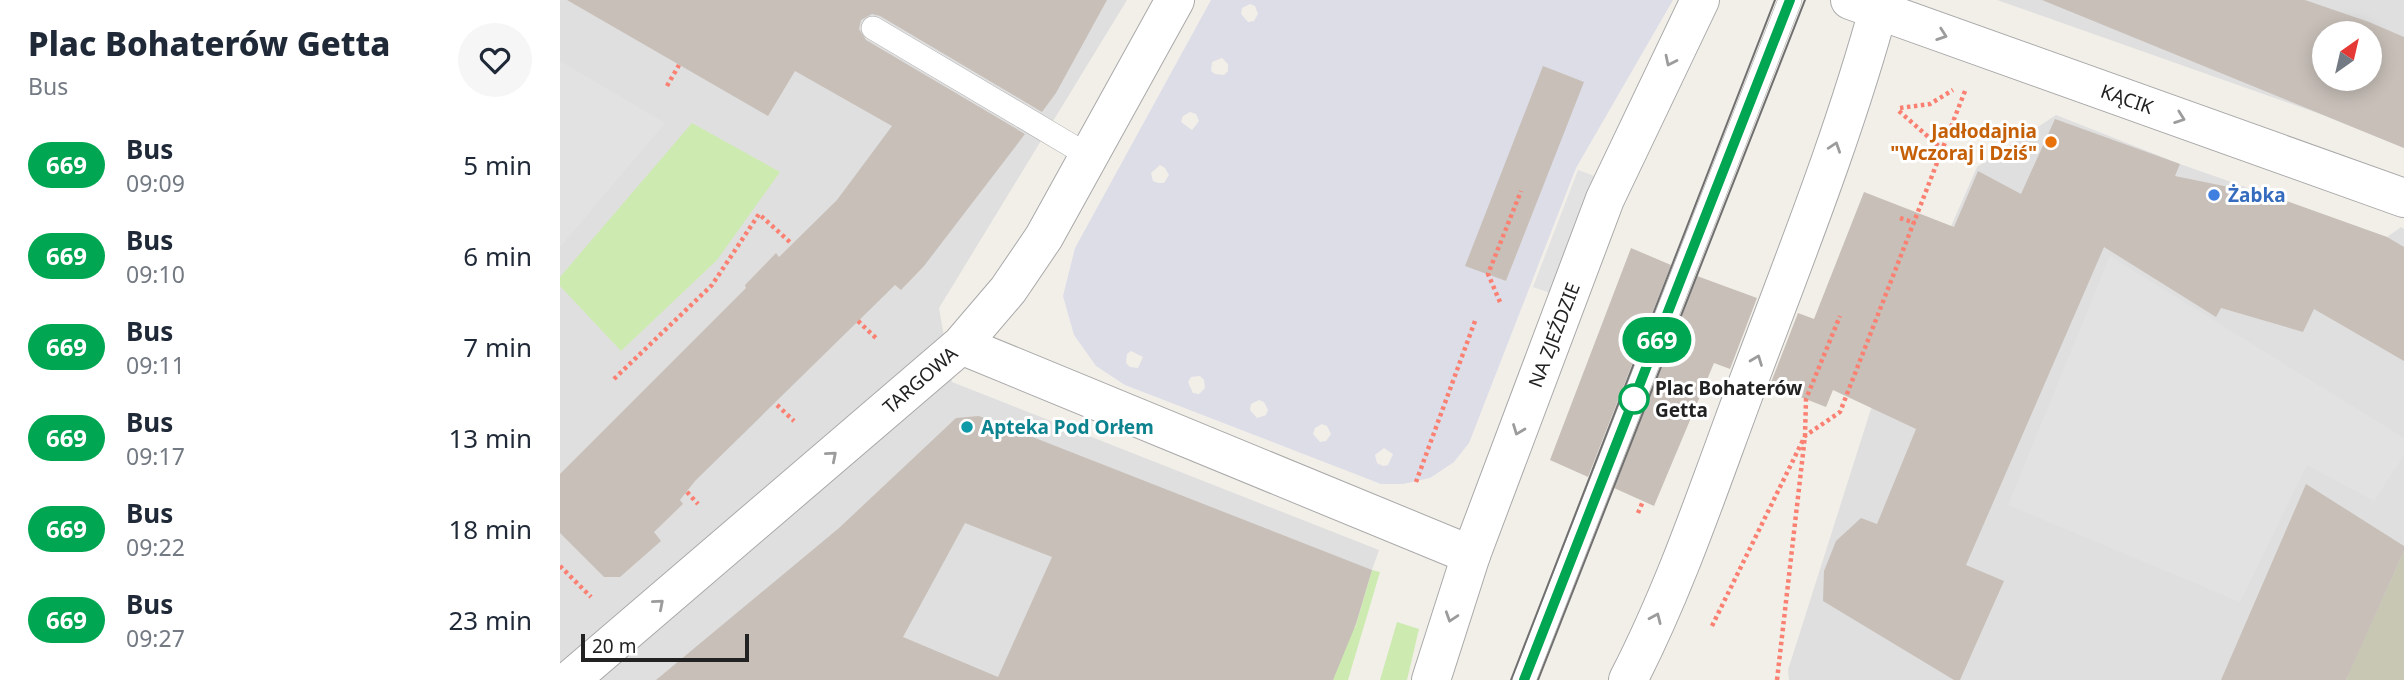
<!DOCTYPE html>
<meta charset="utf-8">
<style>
body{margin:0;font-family:"Noto Sans",sans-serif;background:#f6f6f7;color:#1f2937;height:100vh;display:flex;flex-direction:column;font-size:26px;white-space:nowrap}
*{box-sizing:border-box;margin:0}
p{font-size:23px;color:#747a83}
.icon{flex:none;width:38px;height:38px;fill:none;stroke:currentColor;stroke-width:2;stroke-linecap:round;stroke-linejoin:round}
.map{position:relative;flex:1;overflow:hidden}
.side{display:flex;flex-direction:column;background:#fff;width:560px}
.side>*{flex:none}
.badge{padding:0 14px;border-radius:23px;font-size:24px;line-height:46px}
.needle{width:46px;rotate:34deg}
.buttons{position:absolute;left:1752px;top:21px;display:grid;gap:14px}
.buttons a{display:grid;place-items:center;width:70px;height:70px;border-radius:50%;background:#fff;box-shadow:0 4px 18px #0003;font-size:35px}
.scale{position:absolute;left:21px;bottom:18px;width:168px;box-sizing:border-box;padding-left:7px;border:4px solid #222;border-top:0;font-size:19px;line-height:24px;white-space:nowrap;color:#222;-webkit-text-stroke:5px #fff;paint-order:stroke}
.map>.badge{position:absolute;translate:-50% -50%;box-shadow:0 0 0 4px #fff}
.round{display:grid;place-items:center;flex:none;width:74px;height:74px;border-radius:37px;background:#f6f6f7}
.head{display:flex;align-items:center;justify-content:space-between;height:119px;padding:0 28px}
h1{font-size:33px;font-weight:800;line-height:52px}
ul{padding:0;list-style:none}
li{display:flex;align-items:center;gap:21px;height:91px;padding:0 28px}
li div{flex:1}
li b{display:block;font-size:26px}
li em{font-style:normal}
li .badge{min-width:77px;font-weight:700;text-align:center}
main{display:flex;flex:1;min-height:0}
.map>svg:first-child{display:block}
.residential{fill:#e0dfdf;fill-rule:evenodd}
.construction{fill:#c7c7b4}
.grass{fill:#cdebb0}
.parking{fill:#e2e2e2}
.plaza{fill:#dddde8;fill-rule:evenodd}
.building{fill:#c7bfb8;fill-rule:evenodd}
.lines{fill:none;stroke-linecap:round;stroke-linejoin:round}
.service-casing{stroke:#a9a9a9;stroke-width:24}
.minor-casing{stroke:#a9a9a9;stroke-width:40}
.tertiary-casing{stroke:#a9a9a9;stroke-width:40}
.path{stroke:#fa8072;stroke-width:4.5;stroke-dasharray:3.5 3.5;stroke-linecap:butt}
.service{stroke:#fff;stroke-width:23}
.minor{stroke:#fff;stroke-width:38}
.tertiary{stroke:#fff;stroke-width:38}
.tram{stroke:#707070;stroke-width:2}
.oneway{stroke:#9c9c9c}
.line-casing{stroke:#fff;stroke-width:16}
.line{stroke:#00a651;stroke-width:10}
.food-dot{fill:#e8710a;stroke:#fff;stroke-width:2.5}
.shop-dot{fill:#3f7fe0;stroke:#fff;stroke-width:2.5}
.stop-dot{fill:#fff;stroke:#00a651;stroke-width:3.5}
.culture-dot{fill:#0f9aa8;stroke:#fff;stroke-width:2.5}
.labels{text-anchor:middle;stroke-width:6;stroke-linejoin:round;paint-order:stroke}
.street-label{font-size:19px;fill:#222;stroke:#fff}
.food-label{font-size:19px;font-weight:bold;fill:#c56008;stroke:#fff;text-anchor:end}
.shop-label{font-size:19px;font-weight:bold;fill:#366cbe;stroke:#fff;text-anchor:start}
.stop-label{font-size:19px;font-weight:bold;fill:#222;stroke:#fff;text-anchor:start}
.culture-label{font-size:19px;font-weight:bold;fill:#0d838f;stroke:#fff;text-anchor:start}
</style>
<main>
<section class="side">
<div class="head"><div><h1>Plac Bohaterów Getta</h1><p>Bus</p></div><a class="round"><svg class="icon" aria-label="heart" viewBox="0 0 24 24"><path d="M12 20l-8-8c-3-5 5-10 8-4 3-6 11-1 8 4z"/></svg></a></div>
<ul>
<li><span class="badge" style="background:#00a651;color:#fff">669</span><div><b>Bus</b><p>09:09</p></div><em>5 min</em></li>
<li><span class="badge" style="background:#00a651;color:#fff">669</span><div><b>Bus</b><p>09:10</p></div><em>6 min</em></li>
<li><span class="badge" style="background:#00a651;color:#fff">669</span><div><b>Bus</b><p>09:11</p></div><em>7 min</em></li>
<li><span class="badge" style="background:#00a651;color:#fff">669</span><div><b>Bus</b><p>09:17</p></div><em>13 min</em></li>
<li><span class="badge" style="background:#00a651;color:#fff">669</span><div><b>Bus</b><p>09:22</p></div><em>18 min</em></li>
<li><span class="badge" style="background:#00a651;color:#fff">669</span><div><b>Bus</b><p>09:27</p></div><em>23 min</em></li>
</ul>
</section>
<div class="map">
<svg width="1844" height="680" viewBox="0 0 1844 680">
<rect width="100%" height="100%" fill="#f2efe9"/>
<path class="residential" d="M 0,0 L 567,0 L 379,308 L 392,382 L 819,550 L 773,680 L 0,680 Z
M 1437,0 L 1844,0 L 1844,148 L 1760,114 ZM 1764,33 L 1810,33 L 1810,79 L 1764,79 Z
M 1496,115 L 1620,164 L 1827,237 L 1841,227 L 1844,229 L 1844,680 L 1229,680 L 1228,670 L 1310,412 L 1417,167 Z"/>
<path class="construction" d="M 1844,551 L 1844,680 L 1786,680 L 1791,668 Z"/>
<path class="grass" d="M 132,123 L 220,172 L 157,260 L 61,351 L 0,286 L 0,277 Z
M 812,570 L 820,572 L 788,680 L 773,680 L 785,625 L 795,628 Z
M 837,622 L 859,629 L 847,680 L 820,680 Z"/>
<path class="parking" d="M 0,61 L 105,123 L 0,247 Z
M 1018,170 L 1037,177 L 993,294 L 973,287 Z
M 1550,256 L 1844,438 L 1844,455 L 1814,501 L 1747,465 L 1680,602 L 1448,505 Z"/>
<path class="plaza" d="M 651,0 L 1113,0 L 1016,168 L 909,443 L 894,462 L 870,478 L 843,484 L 821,484 L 565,385 L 536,366 L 514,335 L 503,296 L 515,248 ZM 690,4 L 695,6 L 698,14 L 694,21 L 688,22 L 681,14 L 682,8 ZM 662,58 L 668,64 L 668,71 L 664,75 L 655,74 L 651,71 L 652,62 ZM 1023,82 L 946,281 L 928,274 ZM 630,112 L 636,114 L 639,121 L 632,130 L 621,122 L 623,116 ZM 600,165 L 605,168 L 609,175 L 604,183 L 598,183 L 593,181 L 591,173 ZM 571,351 L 583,357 L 578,368 L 570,367 L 566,363 L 567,354 ZM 640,376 L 644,380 L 645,388 L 639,394 L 633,393 L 628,382 L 631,377 ZM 699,400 L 704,402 L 708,410 L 706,415 L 697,418 L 690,410 L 691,404 ZM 762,424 L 767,426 L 771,434 L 766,441 L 760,442 L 753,434 L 755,428 ZM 824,448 L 833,454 L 828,465 L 823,466 L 817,463 L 815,455 Z"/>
<path class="building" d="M 7,0 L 547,0 L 496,93 L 482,112 L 320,16 L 312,14 L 301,20 L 299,29 L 306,40 L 465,134 L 364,266 L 341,290 L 335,285 L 135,481 L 120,500 L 123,504 L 94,532 L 101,541 L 60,577 L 44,577 L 0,533 L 0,474 L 186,288 L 185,285 L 216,253 L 219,257 L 277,200 L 332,126 L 235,71 L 208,116 Z
M 1482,0 L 1745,0 L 1809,22 L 1844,37 L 1844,148 ZM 1764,33 L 1810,33 L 1810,79 L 1764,79 Z
M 983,66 L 1024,82 L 946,281 L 905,266 Z
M 1495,119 L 1620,164 L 1615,176 L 1713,196 L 1827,237 L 1844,247 L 1844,361 L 1754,309 L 1743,332 L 1661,308 L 1656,317 L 1544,247 L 1406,565 L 1444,581 L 1400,680 L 1394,680 L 1263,601 L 1264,571 L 1276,541 L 1301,518 L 1317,524 L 1356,429 L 1273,390 L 1266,407 L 1210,385 L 1238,313 L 1254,319 L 1304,192 L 1394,227 L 1418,171 L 1461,194 Z
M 1071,248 L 1111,265 L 1028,477 L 990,460 Z
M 1137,276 L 1197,298 L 1170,369 L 1154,363 L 1094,506 L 1054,488 Z
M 419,416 L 812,570 L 796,624 L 773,680 L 96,680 L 279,528 L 396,418 ZM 405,523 L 492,557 L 438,677 L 343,637 Z
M 1746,484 L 1844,546 L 1844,551 L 1786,680 L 1661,680 Z"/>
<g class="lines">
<g class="service-casing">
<path id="service" d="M 313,28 L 529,156
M 964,680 L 1230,0"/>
</g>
<g class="minor-casing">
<path id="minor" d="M 1290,0 L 1844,198
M 401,345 L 911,555
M 10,680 L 401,345 L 448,290 L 484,237 L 615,0"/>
</g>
<g class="tertiary-casing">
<path id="tertiary" d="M 871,680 L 911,555 L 1045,199 L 1140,0
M 1068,680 C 1117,585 1151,481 1189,380 C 1236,255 1286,130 1321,0"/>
</g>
<path class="path" d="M 107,86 L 119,65
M 1340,108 L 1370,104 L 1393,90
M 1339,111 L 1382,149
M 1340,218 L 1355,223
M 940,302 L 928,274 L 961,191
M 298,321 L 318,340
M 54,379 L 152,285 L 199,214 L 232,244
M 217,405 L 234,421
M 856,482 L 915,321
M 127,492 L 138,504
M 1078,513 L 1083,501
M 0,566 L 31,597
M 1152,626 L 1245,436 L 1280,412 L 1405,91
M 1217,680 L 1245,436 L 1246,399 L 1280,316"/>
<use href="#service" class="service"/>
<use href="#minor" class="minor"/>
<use href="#tertiary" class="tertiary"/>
<path class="tram" d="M 951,680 L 1215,0
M 978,680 L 1245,0"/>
</g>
<defs><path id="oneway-chevron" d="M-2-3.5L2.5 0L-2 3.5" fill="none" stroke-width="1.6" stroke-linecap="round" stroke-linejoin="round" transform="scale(1.75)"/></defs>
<g class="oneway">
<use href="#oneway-chevron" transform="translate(1382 35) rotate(19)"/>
<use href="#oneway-chevron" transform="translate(1110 61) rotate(116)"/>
<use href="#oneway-chevron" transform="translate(1620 118) rotate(20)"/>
<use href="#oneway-chevron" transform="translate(1275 147) rotate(-71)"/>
<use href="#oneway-chevron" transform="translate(1197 360) rotate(-69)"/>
<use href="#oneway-chevron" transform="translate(958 430) rotate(111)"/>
<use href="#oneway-chevron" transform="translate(272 456) rotate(-41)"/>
<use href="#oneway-chevron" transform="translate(99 604) rotate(-41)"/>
<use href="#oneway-chevron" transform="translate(891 617) rotate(108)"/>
<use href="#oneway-chevron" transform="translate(1096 618) rotate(-66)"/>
</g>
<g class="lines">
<g class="line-casing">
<path id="line" d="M 964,680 L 1230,0"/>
</g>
<use href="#line" class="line"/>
</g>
<circle class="food-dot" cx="1491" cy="142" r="7"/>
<circle class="shop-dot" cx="1654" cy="195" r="7"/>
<circle class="stop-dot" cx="1074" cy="399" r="14"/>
<circle class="culture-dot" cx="407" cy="427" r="7"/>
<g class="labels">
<g class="street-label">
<text transform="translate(1567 99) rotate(19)" y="7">KĄCIK</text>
<text transform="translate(994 335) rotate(-69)" y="7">NA ZJEŹDZIE</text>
<text transform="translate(360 380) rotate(-41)" y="7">TARGOWA</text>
</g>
<g class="food-label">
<text x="1477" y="138">Jadłodajnia<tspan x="1477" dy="22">"Wczoraj i Dziś"</tspan></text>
</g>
<g class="shop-label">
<text x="1668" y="202">Żabka</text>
</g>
<g class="stop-label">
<text x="1095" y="395">Plac Bohaterów<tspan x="1095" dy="22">Getta</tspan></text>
</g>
<g class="culture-label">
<text x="421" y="434">Apteka Pod Orłem</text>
</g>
</g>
</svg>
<div class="buttons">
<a><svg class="needle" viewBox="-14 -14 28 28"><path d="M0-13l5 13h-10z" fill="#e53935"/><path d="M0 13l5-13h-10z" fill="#747a83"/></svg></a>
</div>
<div class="scale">20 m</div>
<b class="badge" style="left:1097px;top:340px;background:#00a651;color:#fff">669</b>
</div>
</main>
